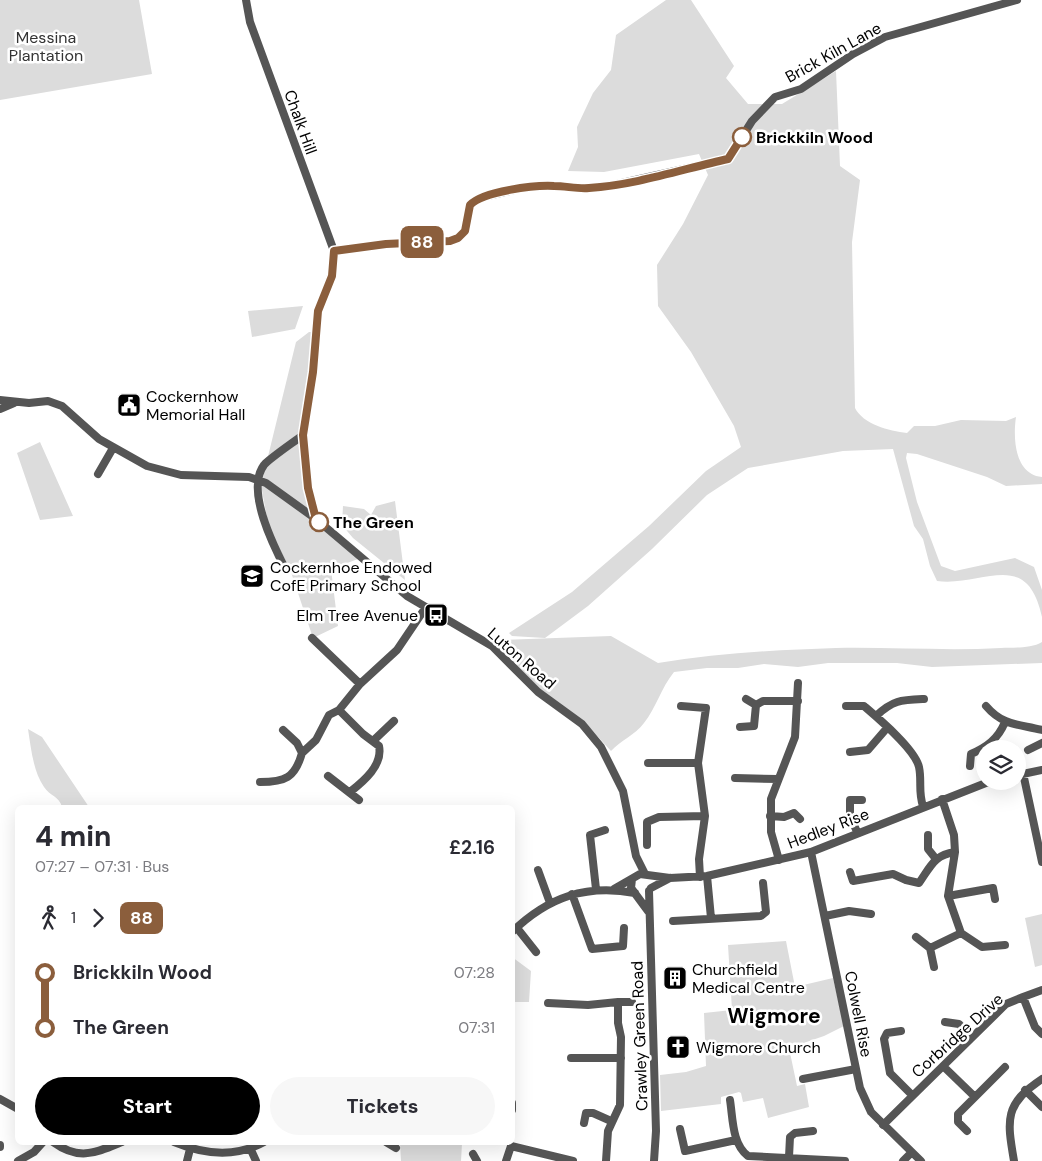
<!DOCTYPE html>
<meta charset="utf-8">
<style>
body{margin:0;font-family:"DM Sans",sans-serif;background:#f7f7f7;color:#2b2b33;height:100vh;display:flex;flex-direction:column;font-size:19px;white-space:nowrap}
*{box-sizing:border-box;margin:0}
p{font-size:16px;color:#7c7c81}
.icon{flex:none;width:28px;height:28px;fill:none;stroke:currentColor;stroke-width:2;stroke-linecap:round;stroke-linejoin:round}
.map{position:relative;flex:1;overflow:hidden}
.details{position:absolute;left:15px;top:805px;width:500px;height:340px;display:flex;flex-direction:column;background:#fff;border-radius:8px;box-shadow:0 5px 20px #0002}
.details>*{flex:none}
.badge{padding:0 10px;border-radius:8px;font-size:18px;line-height:32px}
.controls{position:absolute;left:976px;top:740px;display:grid;gap:10px}
.controls a{display:grid;place-items:center;width:50px;height:50px;border-radius:50%;background:#fff;box-shadow:0 5px 20px #0002;font-size:25px}
.map>.badge{position:absolute;translate:-50% -50%;box-shadow:0 0 0 2px #fff}
.legs{display:flex;align-items:center;gap:8px;height:55px;padding:0 20px;font-size:16px}
.legs p{margin-inline-start:auto}
.headline{display:flex;align-items:center;justify-content:space-between;height:85px;padding:0 20px}
h1{font-size:28px;font-weight:800;line-height:38px}
.action{display:flex;gap:10px;margin-top:auto;padding:10px 20px}
.action a{flex:1;height:58px;border-radius:30px;background:#000;color:#fff;font-size:20px;font-weight:800;line-height:58px;text-align:center}
.action a+a{background:#f7f7f7;color:#2b2b33}
ul{padding:0 20px;list-style:none}
li{display:flex;align-items:center;gap:18px;height:55px;font-size:19px}
li i{display:grid;place-items:center;width:8px;height:100%;margin:0 6px;background:currentColor}
li i::after{content:'';width:12px;height:12px;margin:-6px;border:4px solid;border-radius:50%;background:#fff}
li p{margin-inline-start:auto}
li:first-child i{background:linear-gradient(#0000 50%,currentColor 0)}
li:last-child i{background:linear-gradient(currentColor 50%,#0000 0)}
.map>svg:first-child{display:block}
.green{fill:#dcdcdc}
.lines{fill:none;stroke-linecap:round;stroke-linejoin:round}
.minor{stroke:#555;stroke-width:8}
.line-1-casing{stroke:#fff;stroke-width:11}
.line-1{stroke:#8b5e3c;stroke-width:8}
.stop-1-dot{fill:#fff;stroke:#8b5e3c;stroke-width:2.5}
.labels{text-anchor:middle;stroke-width:5;stroke-linejoin:round;paint-order:stroke}
.park-label{font-size:16px;fill:#333;stroke:#fff}
.street-label{font-size:16px;fill:#000;stroke:#fff}
.stop-label{font-size:16px;font-weight:bold;fill:#000;stroke:#fff;text-anchor:start}
.poi-label{font-size:16px;fill:#000;stroke:#fff;text-anchor:start}
.district-label{font-size:21px;font-weight:bold;fill:#000;stroke:#fff}
</style>
<div class="map">
<svg width="1042" height="1161" viewBox="0 0 1042 1161">
<rect width="100%" height="100%" fill="#fff"/>
<path class="green" d="M 0,0 L 139,0 L 152,74 L 0,100 Z
M 666,0 L 691,0 L 734,66 L 726,78 L 748,104 L 782,104 L 836,71 L 840,166 L 860,180 L 852,242 L 855,408 C 863,424 889,431 907,433 L 914,426 L 935,426 L 961,420 L 1006,421 L 1016,417 C 1013,437 1014,474 1042,477 L 1042,484 L 1006,486 L 987,477 L 917,454 L 907,453 L 906,458 L 917,502 L 941,566 L 955,571 L 1015,558 L 1034,567 L 1042,590 L 1042,617 C 1027,547 983,587 937,581 L 930,566 L 923,539 L 914,526 L 893,449 L 843,451 L 748,468 L 707,495 L 652,549 L 588,606 L 545,638 L 512,636 L 509,633 L 572,592 L 649,526 L 706,471 L 741,447 L 734,426 L 691,352 L 658,306 L 657,265 L 683,224 L 708,175 L 699,154 L 604,172 L 568,171 L 578,147 L 577,127 L 593,93 L 611,70 L 616,35 Z
M 303,306 L 295,329 L 252,337 L 248,311 Z
M 309,332 L 312,332 L 314,339 L 302,426 L 309,507 L 319,526 L 358,559 L 331,569 L 338,626 L 313,638 L 290,569 L 269,529 L 261,485 L 296,342 Z
M 40,442 L 73,516 L 40,520 L 17,453 Z
M 395,501 L 405,580 L 353,538 L 342,525 L 343,506 L 364,509 L 371,515 L 376,506 Z
M 611,636 L 658,663 C 717,653 777,650 836,648 C 891,647 946,651 1001,648 C 1013,647 1031,649 1042,642 L 1042,663 L 932,667 L 897,663 L 828,663 L 798,667 L 764,664 L 738,668 L 707,668 L 674,672 C 661,688 656,708 644,723 C 635,735 621,740 611,751 L 589,727 L 543,692 L 498,646 L 504,640 Z
M 28,729 L 42,737 L 89,807 L 62,807 C 59,796 50,796 44,787 C 33,771 31,748 28,729 Z
M 1042,914 L 1042,965 L 1035,967 L 1025,918 Z
M 786,941 L 795,987 L 833,978 L 844,1026 L 824,1036 L 789,1048 L 797,1086 L 805,1084 L 809,1107 L 768,1118 L 763,1098 L 743,1102 L 741,1093 L 739,1092 L 721,1097 L 721,1104 L 661,1111 L 660,1075 L 686,1072 L 706,1066 L 704,1013 L 732,1010 L 728,945 Z
M 512,957 L 531,971 L 529,1002 L 513,1002 Z
M 400,1143 L 462,1143 L 461,1161 L 401,1161 Z"/>
<g class="lines">
<path class="minor" d="M 246,0 L 250,22 L 334,251 L 331,276 L 318,311 L 313,372 L 303,435 L 307,484 L 316,519
M 334,251 L 386,244 L 450,241 L 458,239 L 465,231 L 470,205 L 479,198 L 527,187 L 557,186 L 588,188 L 613,185 L 728,159 L 752,121 L 775,97 L 801,89 L 853,54 L 885,37 L 1017,0
M 0,400 L 29,403 L 48,401 L 62,406 L 99,439 L 147,466 L 181,475 L 249,477 L 266,483 L 316,519 L 407,596 L 492,646 L 538,692 L 582,724 L 601,747 L 623,791 L 636,856 L 645,874
M 0,409 L 14,403
M 98,474 L 113,448
M 286,570 C 274,547 245,490 264,465 C 270,458 294,442 303,435
M 312,638 L 360,684
M 746,699 L 756,705
M 681,706 L 706,708 L 698,763 L 705,816 L 699,859 L 700,877
M 846,706 L 864,706 C 878,718 915,749 919,767 C 922,781 918,792 923,806
M 986,706 C 1003,726 1019,724 1042,730
M 339,710 L 363,734 L 379,746 C 383,765 364,781 350,792
M 876,716 C 893,700 901,700 924,699
M 740,727 L 754,726 L 756,705 L 763,701 L 798,701
M 373,741 L 394,721
M 1028,750 L 1042,743
M 850,752 L 868,750 L 887,728
M 302,753 L 316,740 L 329,715 L 339,710 L 360,684 L 397,650 L 426,607
M 648,763 L 698,763
M 970,766 L 971,754 C 987,747 998,739 1005,722
M 1023,773 L 1042,862
M 1018,775 L 1042,770
M 328,776 L 359,800
M 735,778 L 778,779
M 260,782 C 285,782 295,778 302,753 L 297,743 L 283,730
M 942,799 L 954,835 L 955,852 L 948,896 L 961,933
M 770,816 L 784,817 L 794,813 L 800,819
M 857,832 L 850,815 L 850,800 L 862,800
M 928,835 L 928,849 L 936,859
M 647,845 L 647,822 L 659,817 L 705,816
M 811,852 L 860,1088 L 871,1112 L 921,1161
M 779,860 L 771,832 L 771,799 L 795,737 L 798,683
M 538,870 L 550,903
M 850,872 L 853,881 L 893,874 L 906,880 L 919,883 C 931,866 934,855 955,852
M 707,876 L 711,918
M 632,879 L 631,888 L 648,911
M 651,888 L 670,878
M 596,889 L 590,835 L 605,830
M 614,889 L 640,874 L 670,878 L 707,876 L 811,852 L 991,781
M 649,891 L 656,1131 L 654,1161
M 572,894 L 592,949 L 623,946 L 624,928
M 948,896 L 993,888 L 995,899
M 825,916 L 849,911 L 871,914
M 673,921 L 761,916 L 766,912 L 763,883
M 517,928 L 536,952
M 512,932 C 548,897 586,884 635,893
M 961,933 L 982,947 L 1005,945
M 916,937 L 930,948
M 934,967 L 930,948 L 961,933
M 1023,997 L 1042,990
M 618,1002 L 632,1002
M 548,1003 L 588,1005 L 618,1002 L 618,1023 L 621,1037 L 620,1105 L 608,1131 L 606,1161
M 945,1022 L 959,1024 L 971,1037
M 901,1031 L 887,1033 L 884,1039 L 890,1073 L 912,1095
M 571,1058 L 621,1058
M 943,1066 L 974,1096
M 803,1079 L 856,1069
M 1025,1090 L 1042,1107
M 0,1099 L 18,1109
M 730,1100 C 733,1119 732,1144 748,1156 L 845,1161
M 512,1103 L 512,1110
M 584,1123 L 586,1113 L 593,1113 L 611,1121
M 883,1125 L 1006,1004 L 1023,997 L 1035,1027 L 1042,1034
M 680,1129 L 685,1151 L 736,1140
M 967,1131 L 958,1122 L 958,1114 L 1005,1067
M 53,1142 C 79,1161 95,1153 122,1142
M 174,1142 C 203,1154 235,1158 264,1142
M 386,1142 L 396,1148
M 0,1145 L 0,1147
M 511,1146 L 573,1161
M 251,1150 L 256,1161
M 473,1154 L 477,1161
M 789,1157 L 790,1137 L 795,1133 L 813,1131
M 18,1161 L 34,1152 L 43,1142
M 187,1161 L 190,1149
M 506,1161 L 511,1146
M 903,1161 L 911,1153
M 1014,1161 C 1007,1120 1004,1104 1042,1079"/>
</g>
<g class="lines">
<g class="line-1-casing">
<path id="line-1" d="M 319,522 L 316,519 L 308,488 L 303,435 L 313,372 L 318,311 L 332,276 L 334,251 L 386,244 L 450,241 L 458,238 L 465,231 L 470,205 C 483,191 535,185 554,186 C 566,186 577,189 589,188 C 636,185 683,169 728,159 L 742,137"/>
</g>
<use href="#line-1" class="line-1"/>
</g>
<defs>
<g id="civic-square" transform="scale(1.25)"><rect x="-9" y="-9" width="18" height="18" rx="4" fill="#000" stroke="#fff"/><path d="M-.6-6.5H3V-4.5H.6V-3L4-1V1h2V6H-6V1h2V-1L-.6-3ZM-1.2 2.5V6h2.4V2.5Z" fill="#fff"/></g>
<g id="school-square" transform="scale(1.25)"><rect x="-9" y="-9" width="18" height="18" rx="4" fill="#000" stroke="#fff"/><path d="M0-5L7-2L0 1L-7-2ZM-4 1L0 2.5L4 1V4Q0 6-4 4Z" fill="#fff"/></g>
<g id="bus-square" transform="scale(1.25)"><rect x="-9" y="-9" width="18" height="18" rx="4" fill="#000" stroke="#fff"/><path d="M-5-6H5V4H4V6H2V4H-2V6H-4V4H-5ZM-3.5-4V0h7V-4ZM-3.5 1.2v1.5H-2V1.2ZM2 1.2v1.5H3.5V1.2Z" fill="#fff"/></g>
<g id="building-square" transform="scale(1.25)"><rect x="-9" y="-9" width="18" height="18" rx="4" fill="#000" stroke="#fff"/><path d="M-4-6H4V6H1V3H-1V6H-4ZM-2.5-4.3h1.7v1.8h-1.7ZM.8-4.3h1.7v1.8H.8ZM-2.5-1h1.7V.8h-1.7ZM.8-1h1.7V.8H.8Z" fill="#fff"/></g>
<g id="church-square" transform="scale(1.25)"><rect x="-9" y="-9" width="18" height="18" rx="4" fill="#000" stroke="#fff"/><path d="M-1.2-6h2.4v3.5h3.3v2.4h-3.3V6h-2.4V-.1h-3.3v-2.4h3.3Z" fill="#fff"/></g>
</defs>
<g fill-rule="evenodd">
<use href="#civic-square" x="129" y="405"/>
<use href="#school-square" x="252" y="576"/>
<use href="#bus-square" x="436" y="615"/>
<use href="#building-square" x="675" y="978"/>
<use href="#church-square" x="678" y="1047"/>
</g>
<g class="stop-1-dot">
<circle cx="742" cy="137" r="9"/>
<circle cx="319" cy="522" r="9"/>
</g>
<g class="labels">
<g class="park-label">
<text x="46" y="43">Messina<tspan x="46" dy="18">Plantation</tspan></text>
</g>
<g class="street-label">
<text transform="translate(833 52) rotate(-29)" y="6">Brick Kiln Lane</text>
<text transform="translate(301 122) rotate(70)" y="6">Chalk Hill</text>
<text transform="translate(522 658) rotate(41)" y="6">Luton Road</text>
<text transform="translate(828 828) rotate(-21)" y="6">Hedley Rise</text>
<text transform="translate(859 1014) rotate(79)" y="6">Colwell Rise</text>
<text transform="translate(957 1035) rotate(-42)" y="6">Corbridge Drive</text>
<text transform="translate(639 1036) rotate(-92)" y="6">Crawley Green Road</text>
</g>
<g class="stop-label">
<text x="756" y="143">Brickkiln Wood</text>
<text x="333" y="528">The Green</text>
</g>
<g class="poi-label">
<text x="146" y="402">Cockernhow<tspan x="146" dy="18">Memorial Hall</tspan></text>
<text x="270" y="573">Cockernhoe Endowed<tspan x="270" dy="18">CofE Primary School</tspan></text>
<text x="418" y="621" text-anchor="end">Elm Tree Avenue</text>
<text x="692" y="975">Churchfield<tspan x="692" dy="18">Medical Centre</tspan></text>
<text x="696" y="1053">Wigmore Church</text>
</g>
<g class="district-label">
<text x="774" y="1023">Wigmore</text>
</g>
</g>
</svg>
<div class="controls">
<a><svg class="icon" aria-label="layers" viewBox="0 0 24 24"><path d="M12 4l9 5-9 5-9-5zM3 14l9 5 9-5"/></svg></a>
</div>
<b class="badge" style="left:422px;top:242px;background:#8b5e3c;color:#fff">88</b>
<section class="details">
<div class="headline"><div><h1>4 min</h1><p>07:27 – 07:31 · Bus</p></div><b>£2.16</b></div>
<div class="legs"><svg class="icon" aria-label="walk" viewBox="0 0 24 24"><circle cx="13" cy="4" r="2"/><path d="M13 8l-2 6 4 7M11 14l-3 7M7 12l3-4h3l4 4"/></svg>1<svg class="icon" aria-label="forward" viewBox="0 0 24 24"><path d="M9 5l7 7-7 7"/></svg><b class="badge" style="background:#8b5e3c;color:#fff">88</b></div>
<ul>
<li><i style="color:#8b5e3c"></i><b>Brickkiln Wood</b><p>07:28</p></li>
<li><i style="color:#8b5e3c"></i><b>The Green</b><p>07:31</p></li>
</ul>
<div class="action"><a>Start</a><a>Tickets</a></div>
</section>
</div>
